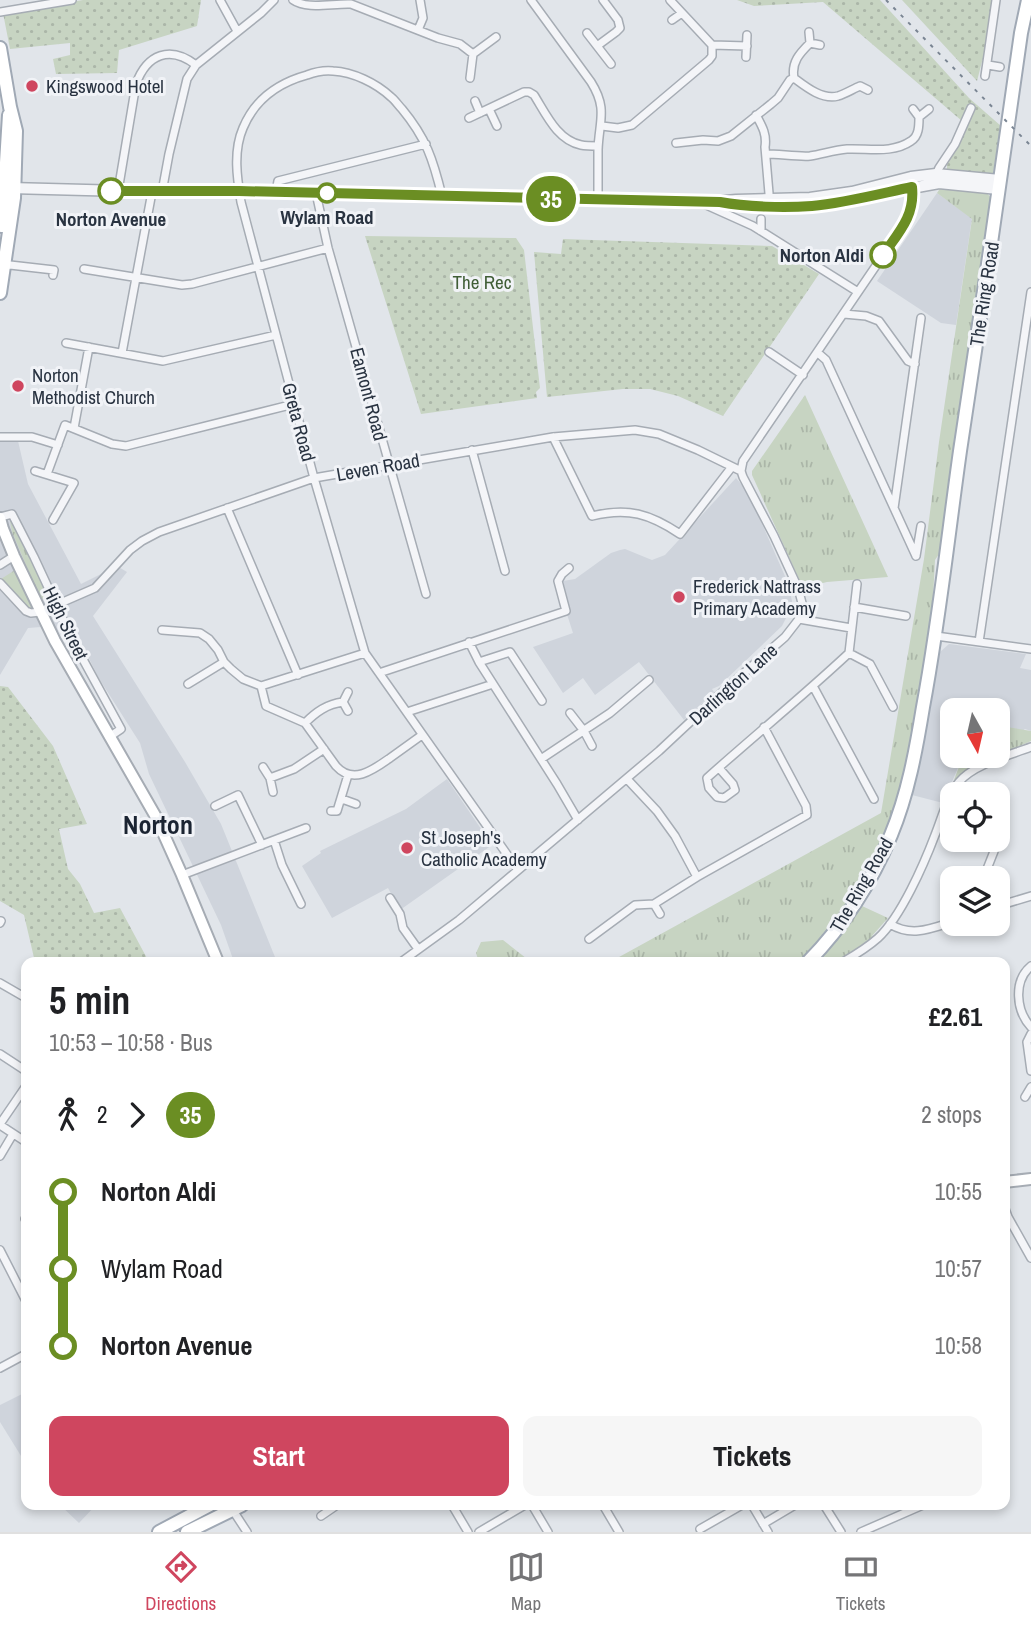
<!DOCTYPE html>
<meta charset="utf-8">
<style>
body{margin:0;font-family:"Archivo Narrow",sans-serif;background:#f6f6f6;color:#202124;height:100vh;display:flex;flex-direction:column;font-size:26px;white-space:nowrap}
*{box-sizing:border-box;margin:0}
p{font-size:23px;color:#757577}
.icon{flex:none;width:38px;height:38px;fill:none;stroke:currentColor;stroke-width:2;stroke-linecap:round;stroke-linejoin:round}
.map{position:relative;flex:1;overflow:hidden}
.details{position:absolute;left:21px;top:957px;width:989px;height:553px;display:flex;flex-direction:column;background:#fff;border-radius:14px;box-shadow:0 4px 10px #0003}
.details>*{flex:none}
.badge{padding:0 14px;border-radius:23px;font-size:24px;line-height:46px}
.needle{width:46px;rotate:172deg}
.buttons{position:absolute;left:940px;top:698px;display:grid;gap:14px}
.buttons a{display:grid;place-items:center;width:70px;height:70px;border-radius:14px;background:#fff;box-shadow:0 4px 10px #0003;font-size:35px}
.map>.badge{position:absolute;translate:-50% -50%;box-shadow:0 0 0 4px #fff}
.legs{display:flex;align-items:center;gap:10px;height:77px;padding:0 28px;font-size:23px}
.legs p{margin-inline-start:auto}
.headline{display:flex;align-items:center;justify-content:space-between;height:119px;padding:0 28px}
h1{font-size:38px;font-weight:700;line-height:52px}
.cta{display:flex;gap:14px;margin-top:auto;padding:14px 28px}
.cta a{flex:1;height:80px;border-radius:14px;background:#cf465f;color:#fff;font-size:28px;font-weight:700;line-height:80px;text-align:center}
.cta a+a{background:#f6f6f6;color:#202124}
ul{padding:0 28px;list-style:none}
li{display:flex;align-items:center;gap:24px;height:77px;font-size:26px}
li i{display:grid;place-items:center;width:10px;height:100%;margin:0 9px;background:currentColor}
li i::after{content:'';width:18px;height:18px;margin:-9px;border:5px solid;border-radius:50%;background:#fff}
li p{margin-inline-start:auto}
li:first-child i{background:linear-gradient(#0000 50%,currentColor 0)}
li:last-child i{background:linear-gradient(currentColor 50%,#0000 0)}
.dock{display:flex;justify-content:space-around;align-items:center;height:98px;border-top:2px solid #e0e0e0;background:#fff;font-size:19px;color:#757577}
.dock a{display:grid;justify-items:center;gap:4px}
.dock .active{color:#cf465f}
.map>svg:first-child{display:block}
.built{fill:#cfd4dc}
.grass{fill:url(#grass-tufts)}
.park{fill:url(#park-dots)}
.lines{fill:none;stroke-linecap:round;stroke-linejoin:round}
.minor-casing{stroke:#a6acb4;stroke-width:10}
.tertiary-casing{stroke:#a6acb4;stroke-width:13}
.secondary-casing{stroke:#a6acb4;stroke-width:14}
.primary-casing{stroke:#a0a9b5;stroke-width:16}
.minor{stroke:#f4f5f8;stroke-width:7}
.tertiary{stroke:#f4f5f8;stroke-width:10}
.secondary{stroke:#fff;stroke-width:10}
.primary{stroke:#fff;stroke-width:12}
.rail{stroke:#7a8593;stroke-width:2;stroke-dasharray:3.5 7;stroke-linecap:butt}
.line-1-casing{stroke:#fff;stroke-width:16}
.line-1{stroke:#6b8e23;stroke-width:10}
.poi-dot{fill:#cf465f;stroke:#f1f3f7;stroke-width:2.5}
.stop-1-dot{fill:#fff;stroke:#6b8e23;stroke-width:3.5}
.labels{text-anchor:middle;stroke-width:6;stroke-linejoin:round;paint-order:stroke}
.poi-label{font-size:19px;fill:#293341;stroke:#f1f3f7;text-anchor:start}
.stop-label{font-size:19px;font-weight:bold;fill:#293341;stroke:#f1f3f7}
.park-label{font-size:19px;fill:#3f5d36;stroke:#f1f3f7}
.street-label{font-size:19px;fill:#293341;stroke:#f1f3f7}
.district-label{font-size:26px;font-weight:bold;fill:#1b2432;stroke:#f1f3f7}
</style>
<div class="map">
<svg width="1031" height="1532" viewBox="0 0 1031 1532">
<defs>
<pattern id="grass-tufts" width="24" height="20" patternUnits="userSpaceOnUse" patternTransform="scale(1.75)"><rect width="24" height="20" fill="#c7d4c2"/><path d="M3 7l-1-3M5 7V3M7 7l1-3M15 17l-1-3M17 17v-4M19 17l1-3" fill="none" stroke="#abb6a8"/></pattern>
<pattern id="park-dots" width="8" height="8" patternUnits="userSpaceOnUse" patternTransform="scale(1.75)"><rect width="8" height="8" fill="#c7d4c2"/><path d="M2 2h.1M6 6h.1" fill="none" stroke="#abb6a8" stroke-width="1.8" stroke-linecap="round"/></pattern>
</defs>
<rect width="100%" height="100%" fill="#e1e5ea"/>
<path class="built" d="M 937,193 L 972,218 L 956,325 L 941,323 L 877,281 Z
M 0,434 L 18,441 L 28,484 L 81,584 L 117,566 L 127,572 L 93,616 L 185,762 L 221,824 L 277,962 L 234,962 L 221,925 L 149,774 L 140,743 L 98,677 L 78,636 L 41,627 L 28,628 L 0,675 Z
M 736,478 L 748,492 L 788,583 L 792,601 L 791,608 L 782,626 L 719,686 L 712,689 L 714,692 L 684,720 L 639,662 L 595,695 L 583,678 L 563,693 L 533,647 L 573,633 L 564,605 L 568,603 L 563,581 L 575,579 L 611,553 L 620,550 L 625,549 L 652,560 L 665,555 Z
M 949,644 L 1026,654 L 1020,668 L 1031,670 L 1031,731 L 1025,729 L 1006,740 L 998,739 L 998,710 L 952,710 L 952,756 L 963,756 L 943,803 L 912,795 L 940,652 Z
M 447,779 L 492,845 L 400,910 L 388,888 L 332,918 L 302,866 L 321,853 L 320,851 L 406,809 Z
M 26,1392 L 26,1464 L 0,1422 L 0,1405 Z
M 60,1505 L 96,1505 L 79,1523 Z"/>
<path class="grass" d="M 941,187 L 986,192 L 992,199 L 943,548 L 935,560 L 933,598 L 922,687 L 907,773 L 878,853 L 850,901 L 810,955 L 801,962 L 610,962 L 881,813 L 924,559 L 939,442 L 972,219 L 937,193 Z
M 805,395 L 888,577 L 827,582 L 803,588 L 752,475 L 752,471 Z
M 13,520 L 49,595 L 44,599 L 40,598 L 12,532 L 10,521 Z
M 15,570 L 16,570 L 32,609 L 30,610 L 1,579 Z
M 1007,727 L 1031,731 L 1031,741 L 998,756 L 998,739 L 1006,740 Z
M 963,756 L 997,756 L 973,766 L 954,780 Z
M 862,906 L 888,918 L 872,936 L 873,937 L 837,962 L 817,962 L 838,938 Z
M 503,940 L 531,962 L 479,962 L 476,953 L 481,942 Z"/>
<path class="park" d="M 83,0 L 201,0 L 197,26 L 119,50 L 117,73 L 56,74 L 53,59 L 70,55 L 70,43 L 10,49 L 3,13 Z
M 737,0 L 880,0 L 969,98 L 1001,126 L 993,173 L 987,177 L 947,172 L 947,165 L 969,123 L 962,121 L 823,2 L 754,6 Z
M 902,0 L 993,0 L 986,46 L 977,81 Z
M 365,236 L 516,238 L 524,250 L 540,388 L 536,392 L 537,398 L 421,414 Z
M 563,239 L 772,246 L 819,274 L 723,416 L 678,396 L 650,389 L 623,389 L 547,397 L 534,252 L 561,254 Z
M 0,686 L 8,687 L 53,746 L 87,824 L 59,829 L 68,869 L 80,884 L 94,913 L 120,908 L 149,962 L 35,962 L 24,915 L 0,901 Z"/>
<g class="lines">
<g class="minor-casing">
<path id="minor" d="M 220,0 L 237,31
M 293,0 C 307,10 333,3 351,4 L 438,38 L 460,44 L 473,54
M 531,0 L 591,82 C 608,109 599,121 598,150 C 598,167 598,183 598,200
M 670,0 L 712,45
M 0,12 L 72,0
M 672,20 L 682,13
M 418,30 L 423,18 L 420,0
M 809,32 L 810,43
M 587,33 L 611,64
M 712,45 L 747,46
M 820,45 L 810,43 C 800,53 791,62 794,78 C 806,87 822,100 838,96 C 845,94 853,89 860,86 L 868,90
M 597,46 L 616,32 L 620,28 L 618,20 L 603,0
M 746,57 L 747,35
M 988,65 L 1000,67
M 985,76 L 996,0
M 470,78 L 473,54 L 496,37
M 475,101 L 480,113
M 489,109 L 497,126
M 913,109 L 919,117 L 929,109
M 756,115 C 762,126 767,134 765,147 L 770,205
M 469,118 L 524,92 L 529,92 L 534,95 C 546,114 557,140 581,145 C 586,146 593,146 598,146
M 602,126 L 618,128 L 632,125 L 709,60 L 712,56 L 712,45
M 676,143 L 703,140 L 718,141 L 731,136 L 771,104 L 778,98 L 790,80 L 794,78
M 766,154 C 779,154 799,157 810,156 C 823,154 834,150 847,149 C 869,148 892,154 911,141 C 919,136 919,126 919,117
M 936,175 L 939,168 L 955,144 L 971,108
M 118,191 L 136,84 C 147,54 170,45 196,65
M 162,192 L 169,154 L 187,79 L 196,65 L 261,13 L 274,0
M 276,192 L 278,181 L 426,144
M 316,193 L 328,248 L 426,594
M 442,196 C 433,159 426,138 402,109 C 398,105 395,100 391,97 C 376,83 353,72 333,71 C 324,70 315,72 307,75 C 278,83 255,99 243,128 C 233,151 237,178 241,202 L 314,478 L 365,653 L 518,870
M 704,204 L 753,226 L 858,292
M 761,219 L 761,231
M 5,266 L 10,265 L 54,270 L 53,275
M 84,269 L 182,285 L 192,284 L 328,248
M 844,314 L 866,316 L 879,321 L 908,361 L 915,364
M 66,343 L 163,361 L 276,335
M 769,352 L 803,375
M 122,353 L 152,192
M 818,353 L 826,360 L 916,556
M 74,428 L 89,347
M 0,437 L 32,437 L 58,445
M 553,437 L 592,516 C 628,507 650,514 680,534 L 731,468
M 472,450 L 505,571
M 35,471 L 74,483 L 53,520
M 47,474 L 65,425 L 112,444 L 126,446 L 294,404
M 227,508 L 298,675
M 894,508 L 921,318
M 0,517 L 12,514 L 34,557 L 73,641 L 121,729 L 109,737
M 916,556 L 921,526
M 0,565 L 14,556
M 0,583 L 26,611 L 31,613 L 40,612 L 95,588 L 130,550 L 142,541 L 159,532 L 314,478 L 553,437 L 635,430 L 659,434 L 698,450 L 741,471
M 854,607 L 906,616
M 799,619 L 851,628
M 162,630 L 200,633 L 209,639 L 218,650 L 224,662 L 231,669 L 243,679 L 261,686 L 365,653
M 936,636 L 1031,649
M 469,642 L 479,662 L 557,784 L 578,820
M 979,642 L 1031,292
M 849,653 L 870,664 L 893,707
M 479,662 L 510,652 L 542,701
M 379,673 L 566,611 L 558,581 L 562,574 L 569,568
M 188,684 L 224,662
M 261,686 L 266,706 L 305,723 L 336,766 C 353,785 373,770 390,758 C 401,750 411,743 422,735
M 813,686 L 874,799
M 348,711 L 343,702 L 348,692
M 407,712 L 493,684
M 570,713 L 584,731 L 592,746
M 305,723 C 316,712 327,704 343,702
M 541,759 L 610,713 L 649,680
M 263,767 L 270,778 L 273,792
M 719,768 L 733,784 L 735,790 L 724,798 L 717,797 L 709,788 L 707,778 C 754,736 803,696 849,653 L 857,584
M 270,778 L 294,769 L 324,749
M 627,779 L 657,811 L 675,836 L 697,877
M 342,799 L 356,804
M 215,806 L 238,795 L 262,845
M 331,811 L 337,811 L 348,775
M 274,840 L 282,865 L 301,904
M 182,875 L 306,828
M 989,878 L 987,869 L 1002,831
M 390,898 L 400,914 L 403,928 L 418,949
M 654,904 L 697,877 L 807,815 L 806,806 L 764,727
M 998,906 L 1031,896
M 0,923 L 1,921
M 890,924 C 911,937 930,929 952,922
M 589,939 L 635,905 L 654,904 L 660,914
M 401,962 L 459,920 L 659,751 L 720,694 L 785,637 L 799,619 L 802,603 L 798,588 L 774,536 L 743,477 L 741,471 L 743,461 L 903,226 C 911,211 914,201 912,185
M 843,962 C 855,955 868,947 878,938 C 901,917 924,864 935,835 C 942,818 947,796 959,782 C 974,764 1010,755 1031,747
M 1031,966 C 1013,981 1016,1011 1031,1027
M 0,983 L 26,998
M 1031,1034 L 1027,1042 L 1031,1071
M 0,1054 L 26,1071
M 1025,1097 L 1031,1087
M 0,1124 L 26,1086
M 0,1125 L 26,1142
M 0,1156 L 13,1134
M 1004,1206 L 1008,1217 L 1031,1258
M 25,1219 L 26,1217
M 0,1250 L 26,1301
M 0,1368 L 26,1354
M 452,1505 L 468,1532
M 532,1505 L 548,1532
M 603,1505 L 619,1532
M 752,1505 L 768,1532
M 824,1505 L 841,1532
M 232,1509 L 247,1532
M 321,1516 L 337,1505
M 763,1524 L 795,1505
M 700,1529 L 742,1505
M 479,1532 L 525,1505
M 861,1532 L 923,1505"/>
</g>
<g class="tertiary-casing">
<path id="tertiary" d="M 10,188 L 162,192 L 239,191 L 704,203 L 736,200 L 810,198 L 852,192 L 911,177 L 936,174 L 1000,180
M 780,205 L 811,206 L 830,203 L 939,183 L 998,189"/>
</g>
<g class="secondary-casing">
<path id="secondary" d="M 0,518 L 3,529 L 14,556 L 55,641 L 156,817 L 182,875 L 218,962
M 1004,1182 L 1031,1179"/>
</g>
<g class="primary-casing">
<path id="primary" d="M 0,48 L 10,107 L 16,131 L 14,198 L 0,293
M 2,226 L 9,115
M 808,962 C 843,926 872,881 891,835 C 908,794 916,750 923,707 C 939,622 948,536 960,451 C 981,312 1002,172 1021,33 L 1028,0
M 159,1532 L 210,1505
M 187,1532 L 242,1505"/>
</g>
<use href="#minor" class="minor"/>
<use href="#tertiary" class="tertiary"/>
<use href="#secondary" class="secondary"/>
<use href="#primary" class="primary"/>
<path class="rail" d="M 886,0 L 1031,146"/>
</g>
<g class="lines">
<g class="line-1-casing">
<path id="line-1" d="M 111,191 L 239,191 L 720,202 C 747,207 784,208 812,206 C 845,203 879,194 912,187 C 915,216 899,232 883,255"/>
</g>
<use href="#line-1" class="line-1"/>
</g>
<g class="poi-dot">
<circle cx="32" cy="86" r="7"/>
<circle cx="18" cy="386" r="7"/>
<circle cx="679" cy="597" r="7"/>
<circle cx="407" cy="848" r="7"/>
</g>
<g class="stop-1-dot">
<circle cx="111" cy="191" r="12"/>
<circle cx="327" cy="193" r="9"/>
<circle cx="883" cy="255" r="12"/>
</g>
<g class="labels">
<g class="poi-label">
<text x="46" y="93">Kingswood Hotel</text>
<text x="32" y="382">Norton<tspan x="32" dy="22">Methodist Church</tspan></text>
<text x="693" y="593">Frederick Nattrass<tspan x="693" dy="22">Primary Academy</tspan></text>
<text x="421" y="844">St Joseph's<tspan x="421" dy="22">Catholic Academy</tspan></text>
</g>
<g class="stop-label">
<text x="327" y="224">Wylam Road</text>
<text x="111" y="226">Norton Avenue</text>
<text x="864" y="262" text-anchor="end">Norton Aldi</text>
</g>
<g class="park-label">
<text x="482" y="289">The Rec</text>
</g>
<g class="street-label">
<text transform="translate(984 294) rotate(-81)" y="7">The Ring Road</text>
<text transform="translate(369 394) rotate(75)" y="7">Eamont Road</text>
<text transform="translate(299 422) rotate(75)" y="7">Greta Road</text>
<text transform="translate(378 467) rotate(-10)" y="7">Leven Road</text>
<text transform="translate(66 623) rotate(64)" y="7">High Street</text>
<text transform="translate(733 684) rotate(-42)" y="7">Darlington Lane</text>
<text transform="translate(861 885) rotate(-60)" y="7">The Ring Road</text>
</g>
<g class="district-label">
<text x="158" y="834">Norton</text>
</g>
</g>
</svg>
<div class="buttons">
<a><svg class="needle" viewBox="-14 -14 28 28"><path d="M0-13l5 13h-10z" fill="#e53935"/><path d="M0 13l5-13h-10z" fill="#757577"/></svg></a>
<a><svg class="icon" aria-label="locate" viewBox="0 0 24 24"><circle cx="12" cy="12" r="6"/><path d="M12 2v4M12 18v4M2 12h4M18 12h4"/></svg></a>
<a><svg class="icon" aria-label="layers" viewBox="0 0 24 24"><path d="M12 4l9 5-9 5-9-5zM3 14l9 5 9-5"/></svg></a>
</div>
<b class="badge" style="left:551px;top:199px;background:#6b8e23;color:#fff">35</b>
<section class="details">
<div class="headline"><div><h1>5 min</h1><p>10:53 – 10:58 · Bus</p></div><b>£2.61</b></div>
<div class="legs"><svg class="icon" aria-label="walk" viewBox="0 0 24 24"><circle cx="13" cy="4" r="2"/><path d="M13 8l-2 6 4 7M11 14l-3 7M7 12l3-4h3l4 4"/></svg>2<svg class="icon" aria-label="forward" viewBox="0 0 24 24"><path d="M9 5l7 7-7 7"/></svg><b class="badge" style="background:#6b8e23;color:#fff">35</b><p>2 stops</p></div>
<ul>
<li><i style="color:#6b8e23"></i><b>Norton Aldi</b><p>10:55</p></li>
<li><i style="color:#6b8e23"></i><span>Wylam Road</span><p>10:57</p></li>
<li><i style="color:#6b8e23"></i><b>Norton Avenue</b><p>10:58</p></li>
</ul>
<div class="cta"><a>Start</a><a>Tickets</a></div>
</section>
</div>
<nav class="dock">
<a class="active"><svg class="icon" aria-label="directions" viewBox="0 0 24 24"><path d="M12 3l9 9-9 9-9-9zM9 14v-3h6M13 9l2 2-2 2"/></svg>Directions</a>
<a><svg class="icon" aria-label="map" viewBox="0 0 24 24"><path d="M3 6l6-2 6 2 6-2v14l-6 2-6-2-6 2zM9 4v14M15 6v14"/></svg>Map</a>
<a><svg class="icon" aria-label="tickets" viewBox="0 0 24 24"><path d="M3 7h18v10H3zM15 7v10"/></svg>Tickets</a>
</nav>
